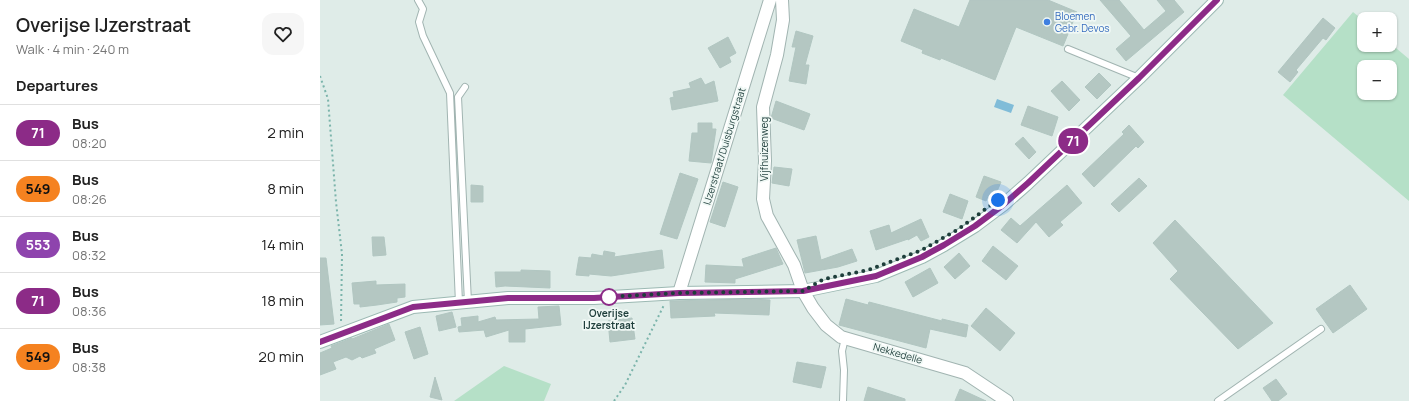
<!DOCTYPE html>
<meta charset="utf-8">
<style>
body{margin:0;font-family:Manrope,sans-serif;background:#f6f6f6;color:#222;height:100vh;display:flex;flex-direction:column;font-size:15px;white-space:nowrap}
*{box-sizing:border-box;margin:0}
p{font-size:13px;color:#767676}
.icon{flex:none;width:22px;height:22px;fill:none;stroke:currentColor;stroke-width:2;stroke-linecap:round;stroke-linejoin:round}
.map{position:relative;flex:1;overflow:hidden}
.details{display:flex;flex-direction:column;background:#fff;width:320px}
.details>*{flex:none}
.badge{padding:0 8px;border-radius:13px;font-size:14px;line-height:26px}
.controls{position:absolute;left:1037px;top:12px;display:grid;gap:8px}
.controls a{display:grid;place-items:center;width:40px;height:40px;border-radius:8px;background:#fff;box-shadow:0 1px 3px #0004;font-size:20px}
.you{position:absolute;width:20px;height:20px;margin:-10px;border:3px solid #fff;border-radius:50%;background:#1a73e8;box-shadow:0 0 0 6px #1a73e833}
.map>.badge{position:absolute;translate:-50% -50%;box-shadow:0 0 0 2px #fff}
h2{padding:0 16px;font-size:15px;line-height:36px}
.round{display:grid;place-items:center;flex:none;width:42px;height:42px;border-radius:12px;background:#f6f6f6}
.headline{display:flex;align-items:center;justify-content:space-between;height:68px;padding:0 16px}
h1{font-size:19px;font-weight:600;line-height:30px}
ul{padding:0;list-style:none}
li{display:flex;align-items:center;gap:12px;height:56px;padding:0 16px;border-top:1px solid #e0e0e0}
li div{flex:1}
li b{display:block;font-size:15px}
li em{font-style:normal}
li .badge{min-width:44px;font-weight:700;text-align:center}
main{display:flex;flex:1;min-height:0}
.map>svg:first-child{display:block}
.green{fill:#b5e0c7;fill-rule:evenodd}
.water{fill:#80bcd8}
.building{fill:#b4c7c2;stroke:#b1c6c1}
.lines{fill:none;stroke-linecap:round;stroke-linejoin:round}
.lane-casing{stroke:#a1b4b1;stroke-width:8}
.street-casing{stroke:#a1b4b1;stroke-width:14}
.secondary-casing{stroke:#9cb9b3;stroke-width:14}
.path{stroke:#7bb4ab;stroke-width:2;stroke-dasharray:2 3;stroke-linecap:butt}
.lane{stroke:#fff;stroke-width:6}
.street{stroke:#fff;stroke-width:12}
.secondary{stroke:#fff;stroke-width:12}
.line-casing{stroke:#fff;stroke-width:9}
.line{stroke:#8c2b87;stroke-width:6}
.walk{stroke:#1e3e3b;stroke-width:4;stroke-dasharray:0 7.2}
.shop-dot{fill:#3f7fe0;stroke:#f0f8f5;stroke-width:1.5}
.stop-dot{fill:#fff;stroke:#8c2b87;stroke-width:2}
.labels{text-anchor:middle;stroke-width:3.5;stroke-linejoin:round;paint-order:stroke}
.shop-label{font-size:10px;fill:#366cbe;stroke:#f0f8f5;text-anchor:start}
.street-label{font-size:10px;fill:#1e3e3b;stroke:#f0f8f5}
.stop-label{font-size:10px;font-weight:bold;fill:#1e3e3b;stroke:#f0f8f5}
</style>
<main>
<section class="details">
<div class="headline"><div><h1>Overijse IJzerstraat</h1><p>Walk · 4 min · 240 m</p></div><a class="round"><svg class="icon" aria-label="heart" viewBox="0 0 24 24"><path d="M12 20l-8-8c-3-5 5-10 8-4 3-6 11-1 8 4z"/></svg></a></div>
<h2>Departures</h2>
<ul>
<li><span class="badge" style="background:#8c2b87;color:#fff">71</span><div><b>Bus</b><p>08:20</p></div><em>2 min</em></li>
<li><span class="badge" style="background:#f58220;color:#111">549</span><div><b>Bus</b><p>08:26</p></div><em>8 min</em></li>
<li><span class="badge" style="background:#8e44ad;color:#fff">553</span><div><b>Bus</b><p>08:32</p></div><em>14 min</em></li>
<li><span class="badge" style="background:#8c2b87;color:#fff">71</span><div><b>Bus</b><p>08:36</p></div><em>18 min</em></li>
<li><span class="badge" style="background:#f58220;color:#111">549</span><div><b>Bus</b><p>08:38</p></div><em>20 min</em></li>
</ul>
</section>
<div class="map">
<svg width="1089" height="401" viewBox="0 0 1089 401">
<rect width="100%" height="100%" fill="#dfece8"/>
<path class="green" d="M 1033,12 L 1044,21 L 1044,45 L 1070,45 L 1070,43 L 1089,59 L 1089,201 L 963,95 ZM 1044,67 L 1070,67 L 1070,93 L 1044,93 Z
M 184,366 L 231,384 L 224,401 L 134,401 Z"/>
<path class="water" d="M 677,99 L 694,105 L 691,113 L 674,107 Z"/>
<path class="building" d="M 650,0 L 728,0 L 757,12 L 743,46 L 696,27 L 675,80 L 621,58 L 620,60 L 602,53 L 603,50 L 581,41 L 594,9 L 639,27 Z
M 780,0 L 799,0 L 824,30 L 846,11 L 837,0 L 854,0 L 864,12 L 806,61 L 796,49 L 811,36 Z
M 1003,18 L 1015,28 L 1006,40 L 1003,38 L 976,70 L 978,72 L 970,82 L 958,72 Z
M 476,31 L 493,36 L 485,65 L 489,65 L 486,84 L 469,81 L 476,47 L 472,47 Z
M 408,37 L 416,53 L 409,57 L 411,62 L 400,68 L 388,48 Z
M 779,73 L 791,85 L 777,99 L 765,87 Z
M 381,78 L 385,85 L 394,81 L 398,101 L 352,110 L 350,98 L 354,97 L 353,92 L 371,88 L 369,83 Z
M 742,81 L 760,100 L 749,111 L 731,91 Z
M 456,101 L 490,114 L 484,130 L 451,118 Z
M 708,106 L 738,117 L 732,136 L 701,125 Z
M 378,123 L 392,123 L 392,129 L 396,129 L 391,163 L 369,161 L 372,133 L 378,133 Z
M 809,125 L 824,142 L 818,148 L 816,146 L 774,187 L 762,174 L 804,134 L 802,132 Z
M 703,137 L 716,152 L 709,159 L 695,144 Z
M 454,167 L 472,169 L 469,186 L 452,183 Z
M 360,173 L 378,179 L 357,239 L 340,234 Z
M 664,176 L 681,182 L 675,196 L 669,194 L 666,201 L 656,197 Z
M 819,178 L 827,186 L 799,212 L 791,204 Z
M 403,182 L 418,187 L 405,227 L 390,222 Z
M 151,185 L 163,186 L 163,202 L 151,202 Z
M 747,185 L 762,203 L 740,222 L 743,225 L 729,237 L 716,222 L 697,243 L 681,230 L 691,218 L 700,226 Z
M 630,194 L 648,201 L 642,219 L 623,212 Z
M 601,219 L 609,237 L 601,241 L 597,235 L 588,240 L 588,239 L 556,250 L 550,231 L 569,225 L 571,233 Z
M 855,220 L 953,323 L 918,349 L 850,279 L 858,271 L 833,243 Z
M 496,236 L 501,260 L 532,249 L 537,261 L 518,267 L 485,273 L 477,240 Z
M 52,237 L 64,237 L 66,255 L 53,256 Z
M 673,246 L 698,266 L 686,280 L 662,261 Z
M 456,248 L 463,264 L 415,279 L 415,283 L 385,282 L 386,265 L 424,267 L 422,259 Z
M 342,250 L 344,268 L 291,276 L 269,274 L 269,276 L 256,275 L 259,257 L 271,258 L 272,254 L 283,256 L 284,251 L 295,253 L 294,257 Z
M 639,253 L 650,266 L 635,279 L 624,267 Z
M 0,258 L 6,258 L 14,324 L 0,325 Z
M 610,268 L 618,283 L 593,297 L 585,282 Z
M 201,270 L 230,271 L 230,288 L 185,286 L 176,287 L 175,272 L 201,272 Z
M 56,281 L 56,285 L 85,284 L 85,297 L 77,298 L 77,302 L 57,305 L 40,307 L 40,304 L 34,304 L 32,283 Z
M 1030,285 L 1047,309 L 1013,333 L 996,309 Z
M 431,299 L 450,300 L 449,315 L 394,313 L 395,316 L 351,318 L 350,301 Z
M 526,299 L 548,305 L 549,302 L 622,321 L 622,319 L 648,325 L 646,337 L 610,329 L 606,348 L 519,325 Z
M 239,306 L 241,325 L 205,329 L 205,342 L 189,342 L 189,330 L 166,337 L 164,330 L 139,332 L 138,327 L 142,326 L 141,318 L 158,316 L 158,322 L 175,317 L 176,320 L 219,319 L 218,307 Z
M 666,308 L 695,333 L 680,351 L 651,326 Z
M 132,312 L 136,327 L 119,331 L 116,316 Z
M 312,318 L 315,339 L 290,342 L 288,321 Z
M 69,324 L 75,340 L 54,349 L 56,353 L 42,358 L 40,356 L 32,360 L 26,357 L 13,362 L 16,369 L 0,375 L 0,353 L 12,348 L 11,346 L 32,338 L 32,339 Z
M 100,327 L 108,354 L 94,359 L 85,332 Z
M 477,362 L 506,367 L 501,388 L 473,382 Z
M 115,377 L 122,400 L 110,397 Z
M 956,379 L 967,394 L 958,401 L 952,401 L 943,388 Z
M 548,387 L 585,399 L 585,401 L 544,401 Z
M 640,389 L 666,401 L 635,401 Z"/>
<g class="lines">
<g class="lane-casing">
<path id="lane" d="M 98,0 L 103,9 L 99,22 L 103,36 L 130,93 L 139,303
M 748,49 L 819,78
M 145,87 L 138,97 L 148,302
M 523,401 L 524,370 L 522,351 L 525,338
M 898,401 L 1001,329"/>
</g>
<g class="street-casing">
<path id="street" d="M 462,0 L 463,20 L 457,55 L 443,107 L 445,161 L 443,199 L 447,216 L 474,265 L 483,291 L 493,308 L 506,325 L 521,337 L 645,373 L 687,401
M 359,293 L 450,0"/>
</g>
<g class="secondary-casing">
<path id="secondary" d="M 0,342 L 93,307 L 188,298 L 274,298 L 359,293 L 483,291 L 556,276 L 602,257 L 624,245 L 655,226 L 683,205 L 708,183 L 819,78 L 897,0"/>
</g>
<path class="path" d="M 0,76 L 8,99 L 16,202 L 22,254 L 21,323
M 294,401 L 305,385 L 344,305"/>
<use href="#lane" class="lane"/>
<use href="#street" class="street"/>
<use href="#secondary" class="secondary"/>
</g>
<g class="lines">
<g class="line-casing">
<path id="line" d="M 0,342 L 93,307 L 188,298 L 274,298 L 359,293 L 483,291 L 556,276 L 602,257 L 624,245 L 655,226 L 683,205 L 708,183 L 819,78 L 897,0"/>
</g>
<use href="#line" class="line"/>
<path class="walk" d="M 289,297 L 285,297 L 359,293 L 483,291 L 504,279 L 548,270 L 602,250 L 637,230 L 678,200"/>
</g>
<circle class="shop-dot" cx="727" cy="22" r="4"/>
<circle class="stop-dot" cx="289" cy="297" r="8"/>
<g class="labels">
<g class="shop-label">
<text x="735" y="20">Bloemen<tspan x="735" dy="12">Gebr. Devos</tspan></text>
</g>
<g class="street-label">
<text transform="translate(404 146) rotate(-73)" y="4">IJzerstraat/Duisburgstraat</text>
<text transform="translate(444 149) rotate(-90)" y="4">Vijfhuizenweg</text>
<text transform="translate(578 353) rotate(16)" y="4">Nekkedelle</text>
</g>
<g class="stop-label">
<text x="289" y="317">Overijse<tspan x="289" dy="12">IJzerstraat</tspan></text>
</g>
</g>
</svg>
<div class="controls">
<a>+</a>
<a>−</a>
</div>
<div class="you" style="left:678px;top:200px"></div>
<b class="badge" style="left:753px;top:141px;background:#8c2b87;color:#fff">71</b>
</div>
</main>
